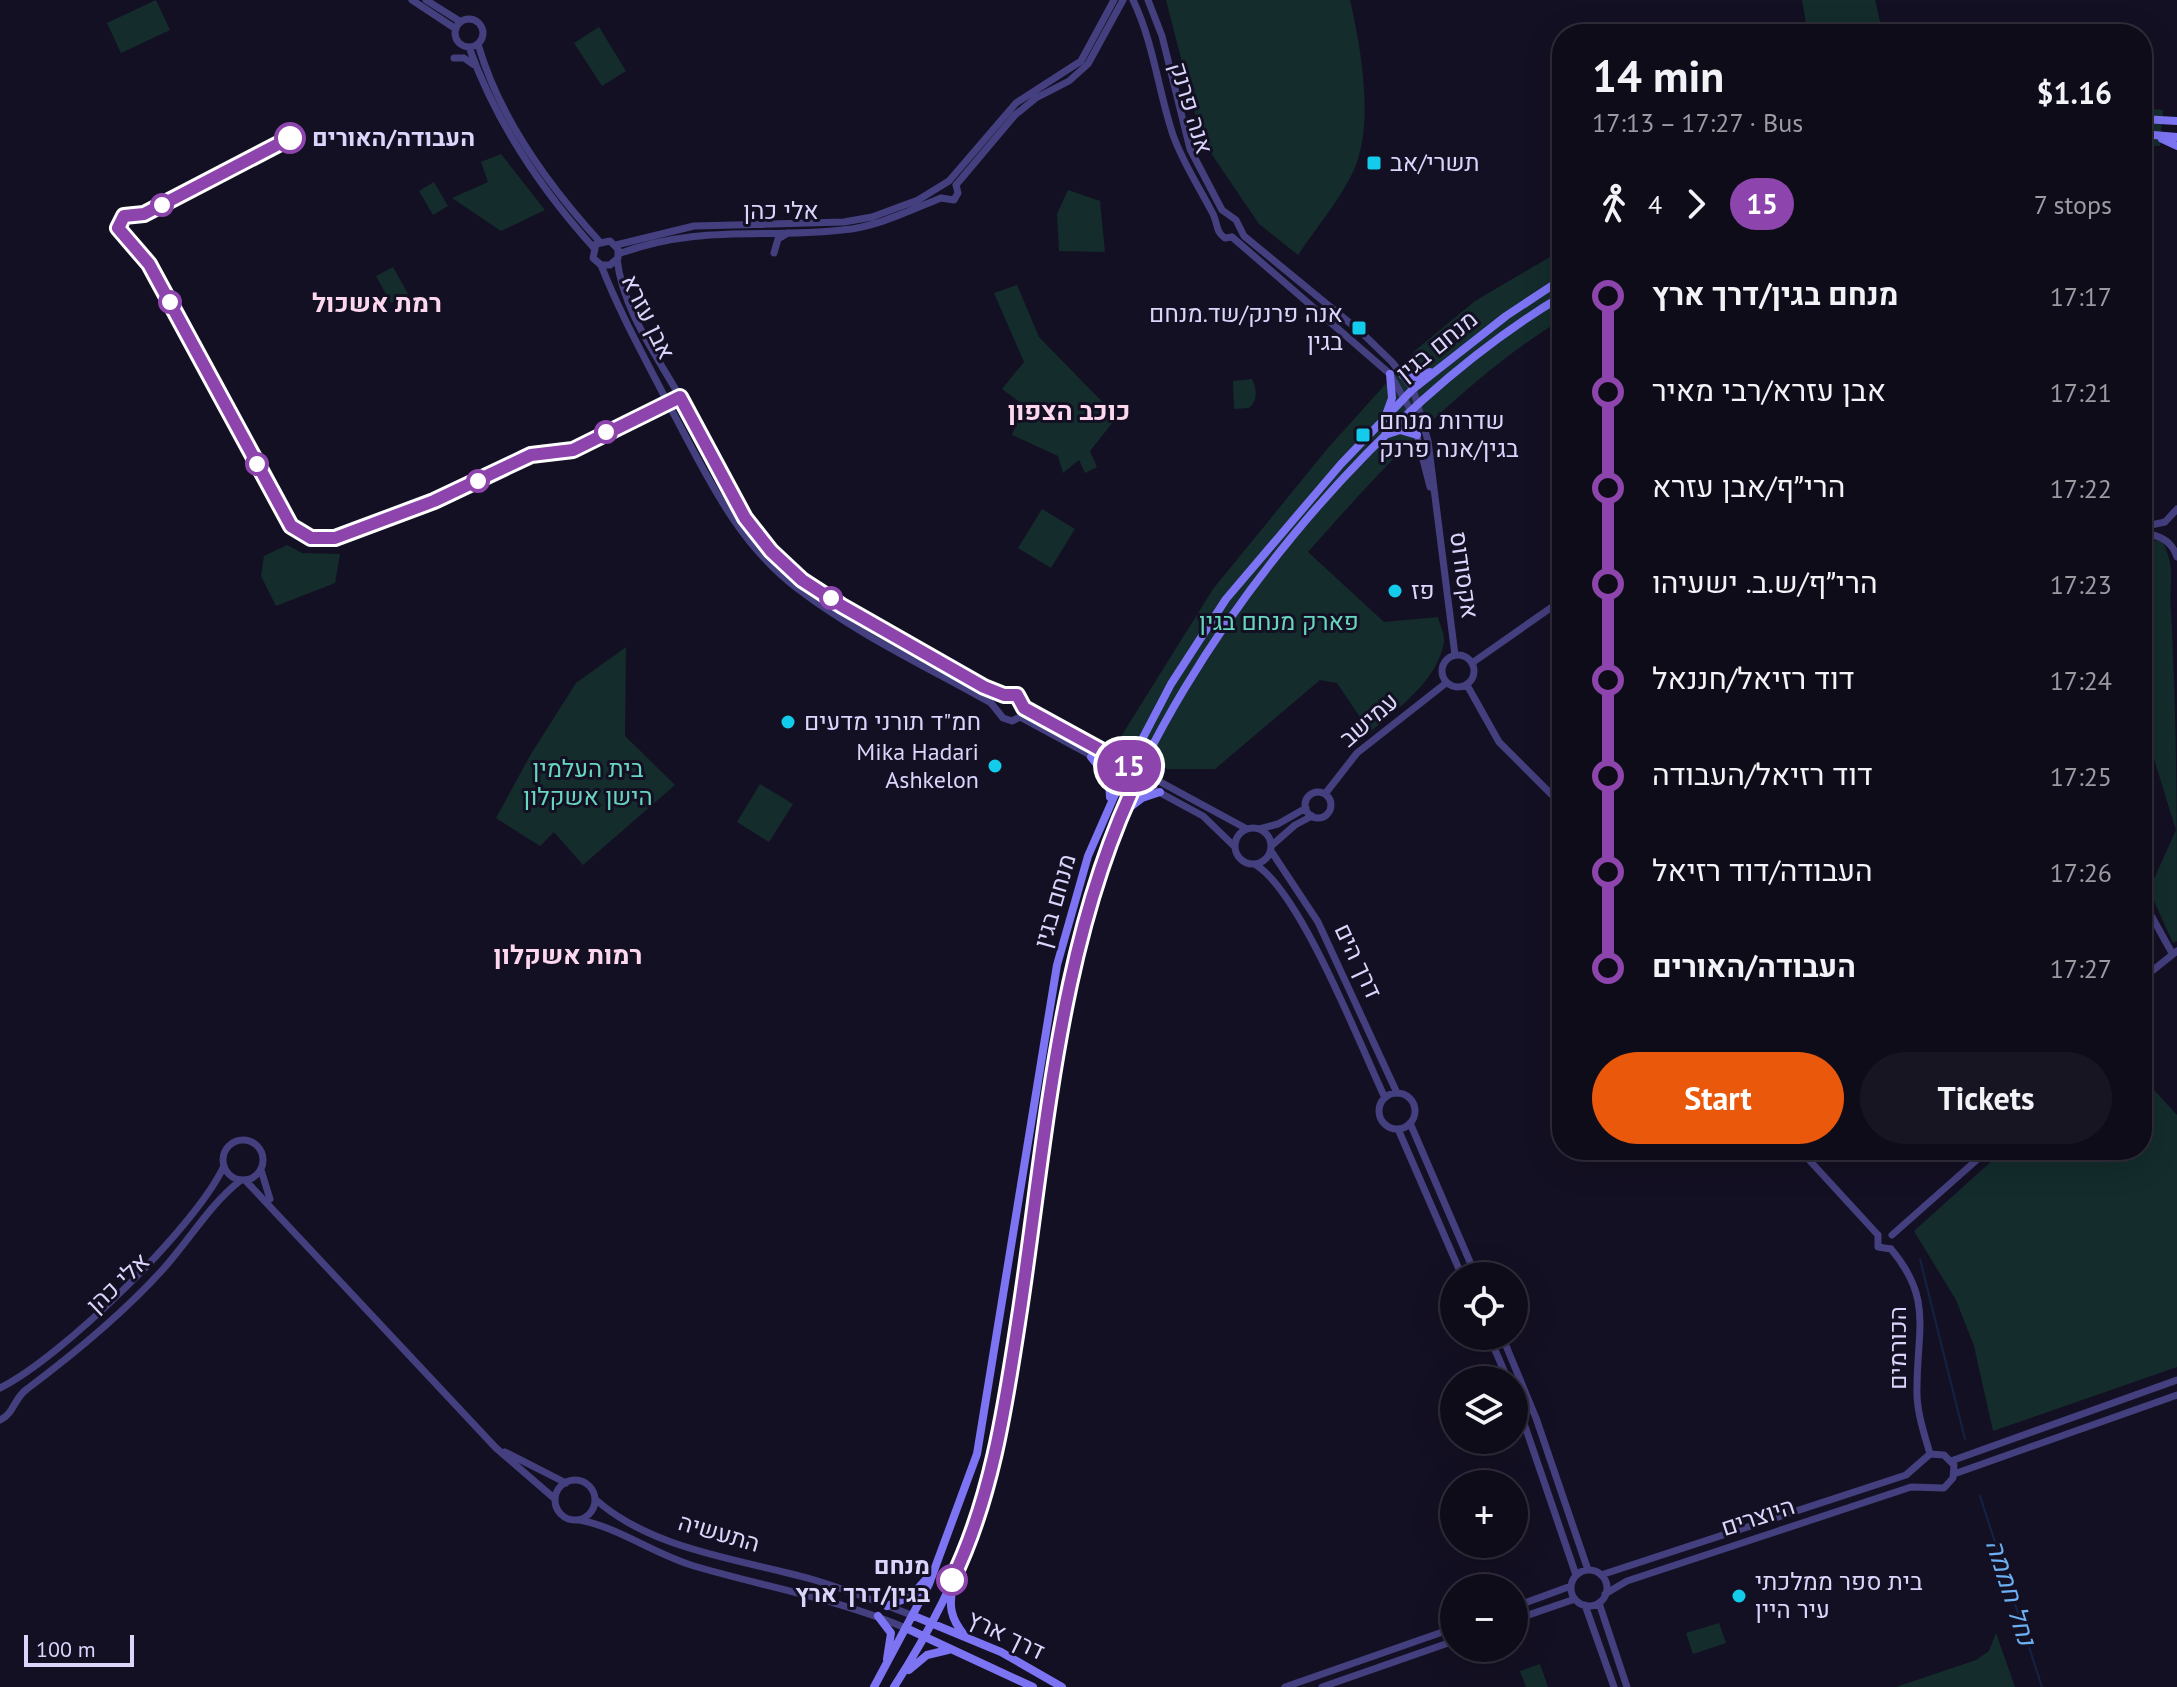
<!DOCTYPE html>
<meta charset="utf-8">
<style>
body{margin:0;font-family:"PT Sans",Heebo,sans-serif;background:#181523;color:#f1f3f6;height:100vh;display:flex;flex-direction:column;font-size:30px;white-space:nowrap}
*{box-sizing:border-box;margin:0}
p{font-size:26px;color:#9b9ba2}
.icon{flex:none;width:44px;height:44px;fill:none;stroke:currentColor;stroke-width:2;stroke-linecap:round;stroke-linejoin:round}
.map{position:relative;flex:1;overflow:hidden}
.sheet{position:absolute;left:1552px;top:24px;width:600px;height:1136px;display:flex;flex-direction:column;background:#0f0c1a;border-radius:32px;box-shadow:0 8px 32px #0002,0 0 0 2px #2f2c39}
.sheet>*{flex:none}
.badge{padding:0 16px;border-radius:26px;font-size:28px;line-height:52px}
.controls{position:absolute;left:1440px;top:1262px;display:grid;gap:16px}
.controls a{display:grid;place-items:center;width:88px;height:88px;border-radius:50%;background:#0f0c1a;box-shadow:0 8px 32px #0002,0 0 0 2px #2f2c39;font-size:40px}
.scale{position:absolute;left:24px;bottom:20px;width:110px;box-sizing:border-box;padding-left:8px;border:4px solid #dbd5fc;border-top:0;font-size:22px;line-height:28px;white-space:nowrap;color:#dbd5fc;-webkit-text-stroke:6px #141023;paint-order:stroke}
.map>.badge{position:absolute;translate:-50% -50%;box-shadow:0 0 0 4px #fff}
.legs{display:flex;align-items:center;gap:12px;height:88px;padding:0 40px;font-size:26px}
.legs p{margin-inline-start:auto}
.summary{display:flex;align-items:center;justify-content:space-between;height:136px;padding:0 40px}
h1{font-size:44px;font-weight:800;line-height:60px}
.action{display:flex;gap:16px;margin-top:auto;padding:16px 40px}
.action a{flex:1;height:92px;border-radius:48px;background:#ea580c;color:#fff;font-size:32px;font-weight:800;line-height:92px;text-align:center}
.action a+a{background:#181523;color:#f1f3f6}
ul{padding:0 40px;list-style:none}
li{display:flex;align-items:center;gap:28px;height:96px;font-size:30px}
li i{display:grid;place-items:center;width:12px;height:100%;margin:0 10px;background:currentColor}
li i::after{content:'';width:20px;height:20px;margin:-10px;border:6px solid;border-radius:50%;background:#0f0c1a}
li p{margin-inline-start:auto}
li:first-child i{background:linear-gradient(#0000 50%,currentColor 0)}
li:last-child i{background:linear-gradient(currentColor 50%,#0000 0)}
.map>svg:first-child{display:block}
.green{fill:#142c2c}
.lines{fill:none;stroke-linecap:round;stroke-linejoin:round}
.stream{stroke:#122345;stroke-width:2}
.tertiary{stroke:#443f7e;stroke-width:7}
.secondary{stroke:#7d74f4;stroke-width:8}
.line-1-casing{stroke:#fff;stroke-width:18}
.line-1{stroke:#8e44ad;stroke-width:12}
.stop-1-dot{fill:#fff;stroke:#8e44ad;stroke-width:4}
.poi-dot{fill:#13cbea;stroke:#141023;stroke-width:3}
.labels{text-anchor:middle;stroke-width:6;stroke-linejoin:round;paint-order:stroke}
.street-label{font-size:24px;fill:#dbd5fc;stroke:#141023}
.stop-label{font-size:24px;font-weight:bold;fill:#dbd5fc;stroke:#141023;text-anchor:start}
.poi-label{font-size:24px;fill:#dbd5fc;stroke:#141023;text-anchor:start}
.park-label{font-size:24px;fill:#67d6bf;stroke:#141023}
.neighbourhood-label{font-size:26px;font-weight:bold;fill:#fcd7ed;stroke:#141023}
.water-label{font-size:26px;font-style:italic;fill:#6caff3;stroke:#141023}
</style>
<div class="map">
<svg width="2177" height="1687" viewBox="0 0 2177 1687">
<rect width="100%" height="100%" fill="#141023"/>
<path class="green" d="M 156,0 L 170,30 L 121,53 L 107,23 Z
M 1166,0 L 1350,0 C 1361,47 1375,127 1353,172 C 1339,201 1316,228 1298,255 L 1259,224 L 1202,140 Z
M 1802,0 L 1875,0 L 1883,34 L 1808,34 Z
M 599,27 L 626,71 L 602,86 L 574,43 Z
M 2142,108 L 2163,110 L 2160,146 L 2142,146 Z
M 501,154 L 545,210 L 501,231 L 452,198 L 488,182 L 481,162 Z
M 434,182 L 448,206 L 433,215 L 419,191 Z
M 1068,190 L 1100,201 L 1105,252 L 1059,251 L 1057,214 Z
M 1562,250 L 1562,319 C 1463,381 1385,465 1308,552 L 1384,622 L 1438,617 C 1440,625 1445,635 1444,642 C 1437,682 1398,708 1370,732 L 1337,683 L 1320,680 L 1215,769 L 1167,769 L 1120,738 L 1213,589 L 1328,448 L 1417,349 L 1475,301 Z
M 393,267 L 408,294 L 391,303 L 376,276 Z
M 1017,285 L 1039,337 L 1117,417 L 1090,451 L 1097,467 L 1085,473 L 1079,460 L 1063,473 L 1058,456 L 1012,435 L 1024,405 L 1002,389 L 1024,362 L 994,293 Z
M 1252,379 C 1257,389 1258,400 1249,408 L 1234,409 L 1233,381 Z
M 1042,509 L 1075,529 L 1051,568 L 1018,548 Z
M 2142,538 L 2163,542 C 2177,573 2168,580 2171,612 C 2177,721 2177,831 2177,941 L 2173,943 L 2149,890 L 2176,830 L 2144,727 Z
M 287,545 L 302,553 L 340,554 L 335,583 L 276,606 L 261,576 L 264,556 Z
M 626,647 L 625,736 L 675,785 L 583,865 L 554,832 L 540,846 L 496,818 L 531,754 L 576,683 Z
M 760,784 L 793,804 L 769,842 L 737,822 Z
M 2142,1077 L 2177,1115 L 2177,1367 L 1993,1431 L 1974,1346 L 1956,1300 L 1914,1231 L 2004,1150 L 2142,1150 Z
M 1719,1623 L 1726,1643 L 1693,1654 L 1686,1633 Z
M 1996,1633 L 2015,1687 L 1896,1687 L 1976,1660 L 1989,1651 Z
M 1540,1664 L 1548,1687 L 1526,1687 L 1520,1671 Z"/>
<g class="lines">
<path class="stream" d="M 1920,1259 L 1965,1439
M 1980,1496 L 2042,1687"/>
<path class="tertiary" d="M 412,0 L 456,29
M 426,0 L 461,22
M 1133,0 C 1154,44 1158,90 1173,135 C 1183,163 1199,187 1212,212 C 1218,222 1215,232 1225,238 L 1232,237
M 1148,0 L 1162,36 L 1190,149 L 1222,210 L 1236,220 L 1244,236 L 1362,333 L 1392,362 L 1413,389 L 1428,441 L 1455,655
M455 33a14 14 0 1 1 28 0a14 14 0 1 1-28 0Z
M 478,44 C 499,118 548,185 599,241
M 469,47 C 496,123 540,188 593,247
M 454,58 L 464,58 L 474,65
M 956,185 L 1015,115 L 1036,98 L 1069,81 L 1088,64 L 1123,0
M 941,198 L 954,200 L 958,193 L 956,185
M 1232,237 L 1390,374 L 1410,409 L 1430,487
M 616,245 L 694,226 L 844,222 L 872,217 L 918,200 L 949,181 L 1016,103 L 1081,61 L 1114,0
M 774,253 L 778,239 L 788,233
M 618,254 C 702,224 759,239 842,230 C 877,227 908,211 941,198
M 601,265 L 610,265 L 618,258 L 618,249 L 610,241 L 596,244 L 593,258 L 601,265 C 620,314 646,360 670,407 C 706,474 736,542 798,589 C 857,634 927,667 991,703 L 1003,718 L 1012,721 L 1020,717 L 1024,704 L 1017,695 L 1004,695 L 984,687 C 957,673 932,656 905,641 C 858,614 806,590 769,549 C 730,504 708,449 680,397 C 655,353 623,310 617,259
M 2142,527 L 2165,522 L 2177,509
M 2142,532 C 2159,536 2171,539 2177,557
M1442 671a16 16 0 1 1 32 0a16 16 0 1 1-32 0Z
M 1472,663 L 1562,600
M 1467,685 L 1499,742 L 1562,805
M 1024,708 L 1247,829
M 1020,717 L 1203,816 L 1235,847
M1305 805a13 13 0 1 1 26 0a13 13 0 1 1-26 0Z
M 1325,794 L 1357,753 L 1446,683
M1235 846a18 18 0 1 1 36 0a18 18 0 1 1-36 0Z
M 1259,829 L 1278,824 L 1306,808
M 1271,846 L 1295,825 L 1312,816
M 1271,851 L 1318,922 L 1397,1093
M 1256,865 C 1301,893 1360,1045 1385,1098
M 2142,899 L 2172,953
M 2142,979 L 2177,951
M1379 1111a18 18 0 1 1 36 0a18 18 0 1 1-36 0Z
M 1410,1123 L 1476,1276
M 1398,1129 L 1462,1276
M223 1160a20 20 0 1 1 40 0a20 20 0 1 1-40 0Z
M 1800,1150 L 1878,1235
M 261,1170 L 270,1199
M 245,1180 L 496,1448 L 555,1499
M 1878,1235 L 1878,1247 L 1891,1249
M 1892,1235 L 1988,1150
M 1891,1249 C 1933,1299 1917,1329 1917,1388 C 1916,1410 1924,1433 1930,1454
M 1489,1336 L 1508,1380
M 1502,1336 L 1536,1418 L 1588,1570
M 0,1388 C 62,1357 195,1228 224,1166
M 1514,1394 L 1576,1575
M 0,1420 C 14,1414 14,1398 27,1389 C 75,1353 125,1312 165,1267 C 190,1239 211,1203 241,1180
M 505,1452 L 566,1483
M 1951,1461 L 2177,1380
M 1954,1474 L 2177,1395
M555 1500a20 20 0 1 1 40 0a20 20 0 1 1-40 0Z
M 595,1499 C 652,1550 739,1559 811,1579 C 846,1589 880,1603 914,1616
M 579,1520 C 618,1527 654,1554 694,1566 C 765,1587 839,1599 908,1629
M1571 1588a18 18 0 1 1 36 0a18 18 0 1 1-36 0Z
M 1601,1575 L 1906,1475 L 1930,1454 L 1944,1455 L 1954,1465 L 1953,1478 L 1944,1488 L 1911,1487 L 1627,1581 L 1605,1594
M 1599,1603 L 1627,1687
M 1585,1605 L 1614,1687
M 1514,1607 L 1571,1586
M 1514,1620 L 1575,1599
M 1285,1687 L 1454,1628
M 1322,1687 L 1454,1641"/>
<path class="secondary" d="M 2142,119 L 2177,121
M 2142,134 L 2177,137
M 2162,139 L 2177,146
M 1403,375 L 1416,377 L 1430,372
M 1387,412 L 1392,398 L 1390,374
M 1385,435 L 1400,430 L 1417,435
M 1105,753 L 1127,749 L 1141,741
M 1091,757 L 1109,779 L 1110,797
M 1125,811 L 1142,798 L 1160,792
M 954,1582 C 948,1605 950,1618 965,1636
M 887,1606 L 911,1596 L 930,1575
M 878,1616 L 891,1633 L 887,1659
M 914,1616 L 1001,1652 L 1062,1687
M 908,1629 L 1033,1687
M 909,1670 L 927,1655 L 948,1650
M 874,1687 L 929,1584 L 977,1454 L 1057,965 L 1088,856 L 1124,774 L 1171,684 L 1226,599 L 1341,464 L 1413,389 L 1506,316 L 1562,279
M 894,1687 C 928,1634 960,1574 978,1514 C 1025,1361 1035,1197 1061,1040 C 1071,975 1086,906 1108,845 C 1184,640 1374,408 1562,296"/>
</g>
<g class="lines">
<g class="line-1-casing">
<path id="line-1" d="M 290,138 L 144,214 L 124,216 L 118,228 L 149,264 L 291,526 L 311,538 L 335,538 L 434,501 L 531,455 L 573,450 L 680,397 L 745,518 L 771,551 L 802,580 L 842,606 L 984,687 L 1004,695 L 1017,695 L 1024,708 L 1141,772 C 1059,936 1047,1131 1020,1310 C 1006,1401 993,1496 952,1580"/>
</g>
<use href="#line-1" class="line-1"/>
</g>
<g class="stop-1-dot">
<circle cx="290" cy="138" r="14"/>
<circle cx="162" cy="205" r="10"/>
<circle cx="170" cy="302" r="10"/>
<circle cx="606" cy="432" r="10"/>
<circle cx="257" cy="464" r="10"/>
<circle cx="478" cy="481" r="10"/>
<circle cx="831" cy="598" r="10"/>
<circle cx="952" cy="1580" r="14"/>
</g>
<g class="poi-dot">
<rect x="1366" y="155" width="16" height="16" rx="4"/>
<rect x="1351" y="320" width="16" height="16" rx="4"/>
<rect x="1355" y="427" width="16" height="16" rx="4"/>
<circle cx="1395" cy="591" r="8"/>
<circle cx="788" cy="722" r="8"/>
<circle cx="995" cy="766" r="8"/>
<circle cx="1739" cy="1596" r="8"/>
</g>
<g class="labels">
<g class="street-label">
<text transform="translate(1191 108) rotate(73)" y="8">אנה פרנק</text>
<text x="781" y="219">אלי כהן</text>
<text transform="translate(648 317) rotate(64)" y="8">אבן עזרא</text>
<text transform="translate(1437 346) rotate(-39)" y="8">מנחם בגין</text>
<text transform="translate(1464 575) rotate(82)" y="8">אקסודוס</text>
<text transform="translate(1369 720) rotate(-41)" y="8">עמישב</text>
<text transform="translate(1055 901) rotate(-74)" y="8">מנחם בגין</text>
<text transform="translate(1358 961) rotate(65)" y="8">דרך הים</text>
<text transform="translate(118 1283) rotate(-43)" y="8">אלי כהן</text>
<text transform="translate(1898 1348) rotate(-90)" y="8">הכורמים</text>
<text transform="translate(1758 1517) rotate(-18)" y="8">היוצרים</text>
<text transform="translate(719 1533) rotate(16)" y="8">התעשיה</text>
<text transform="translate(1006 1635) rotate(26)" y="8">דרך ארץ</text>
</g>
<g class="stop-label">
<text x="312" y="146">העבודה/האורים</text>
<text x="930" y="1574" text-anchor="end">מנחם<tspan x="930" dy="28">בגין/דרך ארץ</tspan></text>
</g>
<g class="poi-label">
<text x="1390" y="171">תשרי/אב</text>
<text x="1343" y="322" text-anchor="end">אנה פרנק/שד.מנחם<tspan x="1343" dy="28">בגין</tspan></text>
<text x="1379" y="429">שדרות מנחם<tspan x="1379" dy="28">בגין/אנה פרנק</tspan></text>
<text x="1411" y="599">פז</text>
<text x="804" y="730">חמ"ד תורני מדעים</text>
<text x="979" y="760" text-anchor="end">Mika Hadari<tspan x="979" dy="28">Ashkelon</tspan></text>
<text x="1755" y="1590">בית ספר ממלכתי<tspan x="1755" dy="28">עיר היין</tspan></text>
</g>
<g class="park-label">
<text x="1279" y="630">פארק מנחם בגין</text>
<text x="588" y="777">בית העלמין<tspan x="588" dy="28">הישן אשקלון</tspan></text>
</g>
<g class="neighbourhood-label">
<text x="377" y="312">רמת אשכול</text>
<text x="1069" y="420">כוכב הצפון</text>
<text x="568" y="964">רמות אשקלון</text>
</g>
<g class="water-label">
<text transform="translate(2011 1592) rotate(72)" y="9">נחל חממה</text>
</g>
</g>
</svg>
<div class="controls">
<a><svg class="icon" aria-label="locate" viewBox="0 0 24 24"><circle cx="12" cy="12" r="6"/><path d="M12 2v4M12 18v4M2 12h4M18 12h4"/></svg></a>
<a><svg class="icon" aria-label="layers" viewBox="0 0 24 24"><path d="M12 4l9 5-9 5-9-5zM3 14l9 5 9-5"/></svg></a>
<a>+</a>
<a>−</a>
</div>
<div class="scale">100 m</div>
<b class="badge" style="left:1129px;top:766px;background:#8e44ad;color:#fff">15</b>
<section class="sheet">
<div class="summary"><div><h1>14 min</h1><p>17:13 – 17:27 · Bus</p></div><b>$1.16</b></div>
<div class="legs"><svg class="icon" aria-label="walk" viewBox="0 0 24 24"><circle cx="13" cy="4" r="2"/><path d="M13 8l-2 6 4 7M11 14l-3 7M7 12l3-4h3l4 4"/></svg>4<svg class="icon" aria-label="forward" viewBox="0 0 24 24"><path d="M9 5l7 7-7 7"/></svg><b class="badge" style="background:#8e44ad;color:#fff">15</b><p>7 stops</p></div>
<ul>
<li><i style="color:#8e44ad"></i><b>מנחם בגין/דרך ארץ</b><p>17:17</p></li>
<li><i style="color:#8e44ad"></i><span>אבן עזרא/רבי מאיר</span><p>17:21</p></li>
<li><i style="color:#8e44ad"></i><span>הרי״ף/אבן עזרא</span><p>17:22</p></li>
<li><i style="color:#8e44ad"></i><span>הרי״ף/ש.ב. ישעיהו</span><p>17:23</p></li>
<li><i style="color:#8e44ad"></i><span>דוד רזיאל/חננאל</span><p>17:24</p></li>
<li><i style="color:#8e44ad"></i><span>דוד רזיאל/העבודה</span><p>17:25</p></li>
<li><i style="color:#8e44ad"></i><span>העבודה/דוד רזיאל</span><p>17:26</p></li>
<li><i style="color:#8e44ad"></i><b>העבודה/האורים</b><p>17:27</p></li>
</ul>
<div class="action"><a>Start</a><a>Tickets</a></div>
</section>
</div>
